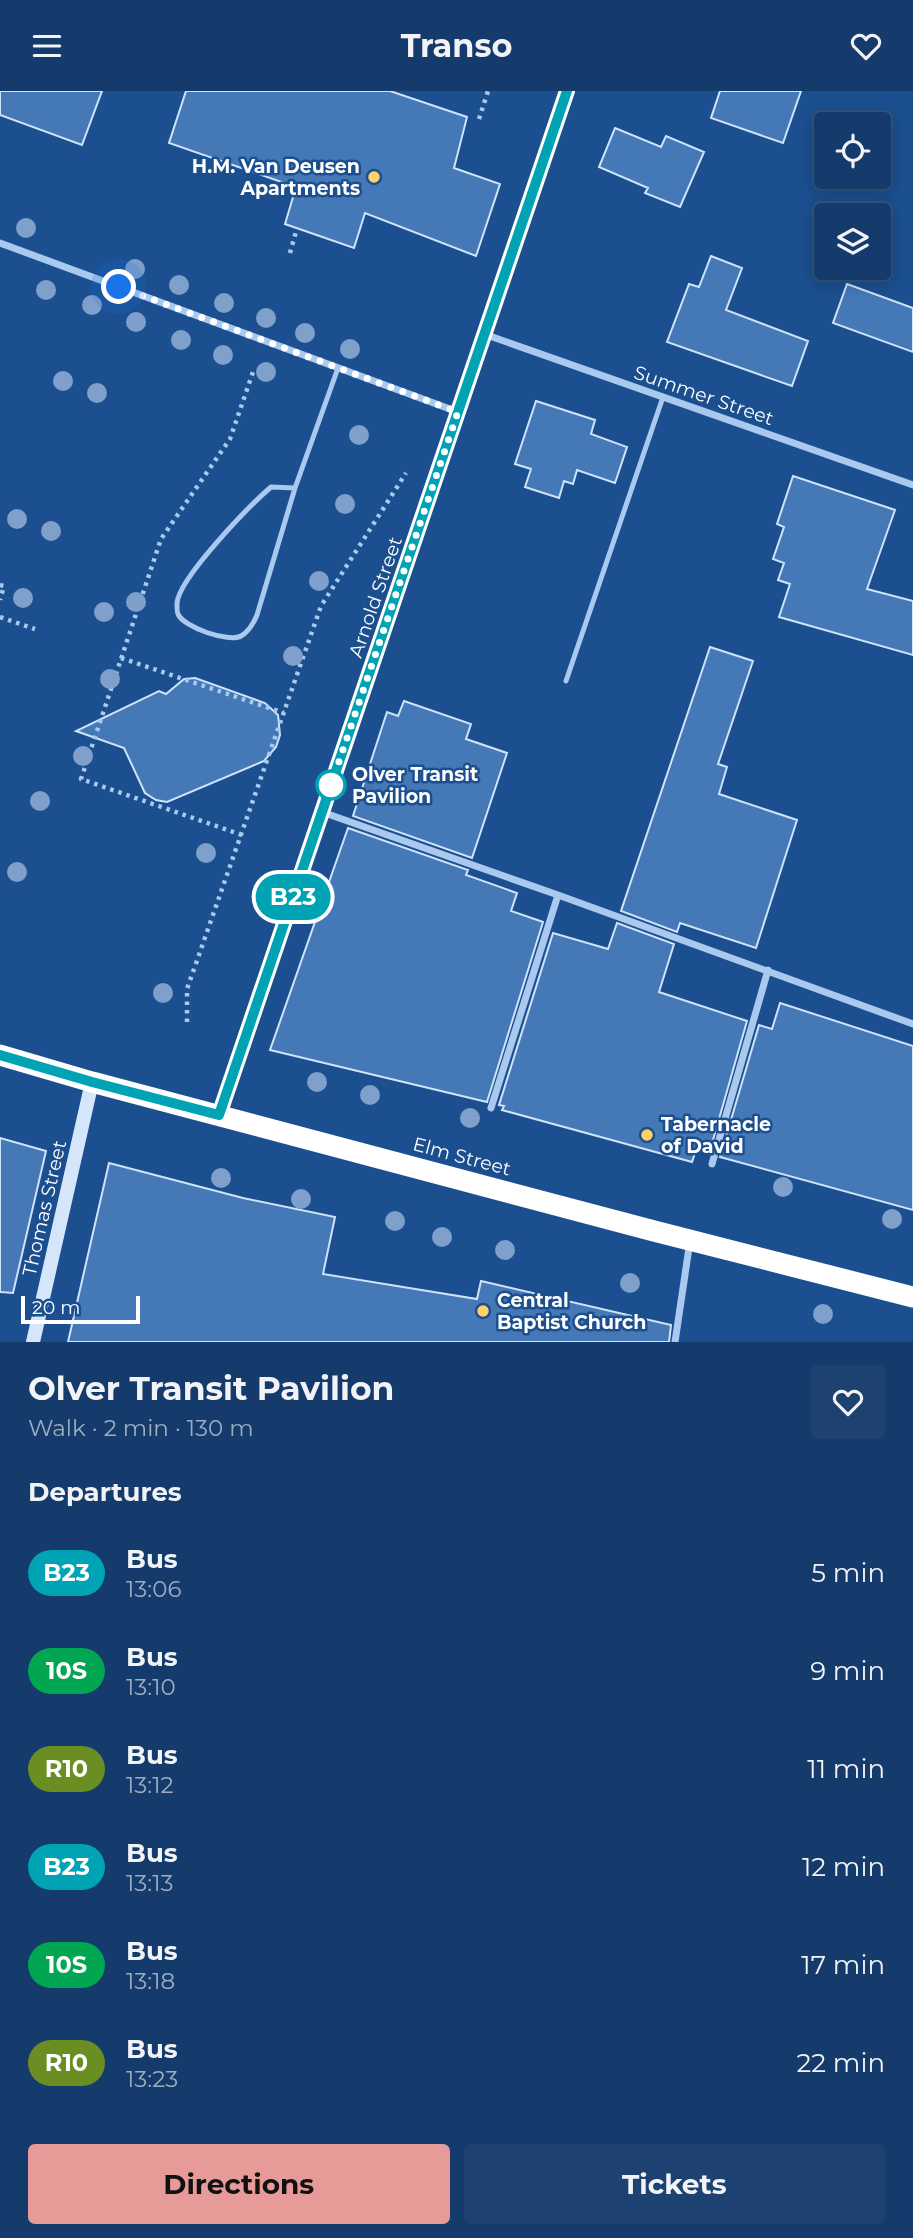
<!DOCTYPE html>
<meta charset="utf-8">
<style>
body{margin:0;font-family:Montserrat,sans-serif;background:#1d4271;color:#f1f3f6;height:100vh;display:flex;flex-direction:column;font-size:26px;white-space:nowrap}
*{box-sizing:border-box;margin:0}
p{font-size:23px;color:#9dadc1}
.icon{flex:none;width:38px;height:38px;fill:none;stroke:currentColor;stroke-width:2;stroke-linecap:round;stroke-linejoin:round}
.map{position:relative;height:1251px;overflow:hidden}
.details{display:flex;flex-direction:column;background:#143b6b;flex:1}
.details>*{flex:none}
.badge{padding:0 14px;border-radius:23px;font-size:24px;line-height:46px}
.buttons{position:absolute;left:814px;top:21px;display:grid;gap:14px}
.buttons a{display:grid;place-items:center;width:77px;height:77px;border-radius:7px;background:#143b6b;box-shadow:0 4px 18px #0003,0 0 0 2px #33557e;font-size:35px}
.scale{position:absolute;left:21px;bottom:18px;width:119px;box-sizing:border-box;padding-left:7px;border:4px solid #fff;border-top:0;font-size:19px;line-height:24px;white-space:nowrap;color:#fff;-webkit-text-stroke:5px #1b4f8f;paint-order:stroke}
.you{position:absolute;width:35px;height:35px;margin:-18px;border:5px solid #fff;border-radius:50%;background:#1a73e8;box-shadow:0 0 0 10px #1a73e833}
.map>.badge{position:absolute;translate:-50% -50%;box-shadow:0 0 0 4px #fff}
h2{padding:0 28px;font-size:26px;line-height:63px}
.round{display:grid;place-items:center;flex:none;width:74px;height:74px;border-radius:7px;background:#1d4271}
.head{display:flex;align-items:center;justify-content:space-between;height:119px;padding:0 28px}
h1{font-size:33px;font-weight:700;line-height:52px}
.action{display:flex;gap:14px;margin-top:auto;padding:14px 28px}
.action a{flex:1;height:80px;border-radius:7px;background:#e69b98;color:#111;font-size:28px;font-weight:700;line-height:80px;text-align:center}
.action a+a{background:#1d4271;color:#f1f3f6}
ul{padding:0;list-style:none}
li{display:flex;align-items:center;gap:21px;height:98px;padding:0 28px}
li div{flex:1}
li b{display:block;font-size:26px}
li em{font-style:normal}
li .badge{min-width:77px;font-weight:700;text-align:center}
header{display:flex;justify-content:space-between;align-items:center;height:91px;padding:0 28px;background:#143b6b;font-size:32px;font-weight:700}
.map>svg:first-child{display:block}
.building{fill:#4478b7;stroke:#cfe3fa;stroke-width:2}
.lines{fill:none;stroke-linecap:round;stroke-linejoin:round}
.path{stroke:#a9c9ee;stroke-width:4.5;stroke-dasharray:3.5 5;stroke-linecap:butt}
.lane{stroke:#a9c9ee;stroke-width:5}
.street{stroke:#a9c9ee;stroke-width:7}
.secondary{stroke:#d6e6fa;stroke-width:14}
.highway{stroke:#fff;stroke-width:21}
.tree{fill:#7ea0ca}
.line-casing{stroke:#fff;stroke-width:16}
.line{stroke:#00a3b4;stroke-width:10}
.walk{stroke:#fff;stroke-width:7;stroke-dasharray:0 12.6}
.poi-dot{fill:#ffd166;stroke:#1b4f8f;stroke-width:2.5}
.stop-dot{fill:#fff;stroke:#00a3b4;stroke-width:3.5}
.labels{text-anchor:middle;stroke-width:5;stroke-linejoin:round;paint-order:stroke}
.poi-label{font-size:19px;font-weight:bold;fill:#fff;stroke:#1b4f8f;text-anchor:start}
.street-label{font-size:19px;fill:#fff;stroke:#1b4f8f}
.stop-label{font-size:19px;font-weight:bold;fill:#fff;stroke:#1b4f8f;text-anchor:start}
</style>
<header><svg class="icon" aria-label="menu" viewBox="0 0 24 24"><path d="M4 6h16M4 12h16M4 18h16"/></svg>Transo<svg class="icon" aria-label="heart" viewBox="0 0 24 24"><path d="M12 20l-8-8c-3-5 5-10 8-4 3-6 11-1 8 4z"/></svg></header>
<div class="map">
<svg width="913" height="1251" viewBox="0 0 913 1251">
<rect width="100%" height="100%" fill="#1b4f8f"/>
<path class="building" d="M 0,0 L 102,0 L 82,54 L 0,24 Z
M 186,0 L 390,0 L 467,26 L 454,77 L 500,93 L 476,165 L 365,122 L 354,157 L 285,133 L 296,96 L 169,52 Z
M 720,0 L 801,0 L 783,52 L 711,27 Z
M 615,37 L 661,56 L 666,45 L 704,61 L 680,116 L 645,102 L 648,97 L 599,76 Z
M 711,165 L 742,177 L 726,219 L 808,250 L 792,295 L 667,251 L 689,193 L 699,196 Z
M 847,193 L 913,217 L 913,261 L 833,232 Z
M 536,310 L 595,329 L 591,343 L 627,356 L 615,392 L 577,379 L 573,393 L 564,390 L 559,407 L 525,396 L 531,378 L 515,373 Z
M 793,385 L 895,419 L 867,498 L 913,510 L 913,564 L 779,526 L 790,493 L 778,489 L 784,472 L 773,468 L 784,436 L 777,433 Z
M 710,556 L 753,570 L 718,673 L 727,676 L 719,703 L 797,729 L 756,857 L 680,832 L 677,841 L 621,820 Z
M 195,587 L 265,612 L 278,624 L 280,644 L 276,656 L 264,670 L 167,711 L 156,709 L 145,702 L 124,657 L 76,640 L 159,600 L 166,603 L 184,588 Z
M 404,610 L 471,633 L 466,648 L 507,662 L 472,767 L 353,725 L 387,621 L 398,625 Z
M 348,737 L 468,779 L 466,784 L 517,802 L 511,820 L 543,831 L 487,1011 L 270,959 Z
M 617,832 L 674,853 L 659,901 L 747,930 L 709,1063 L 696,1059 L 692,1071 L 502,1019 L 504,1015 L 499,1014 L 553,842 L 608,858 Z
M 780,912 L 913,955 L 913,1119 L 720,1066 L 759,934 L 772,938 Z
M 0,1047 L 46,1060 L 13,1202 L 0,1201 Z
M 109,1072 L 243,1107 L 335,1126 L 323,1183 L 477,1208 L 481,1190 L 671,1234 L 669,1251 L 68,1251 Z"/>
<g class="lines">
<path class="path" d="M 479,28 L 488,0
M 290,162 L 297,137
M 0,494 L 4,495 L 0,509
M 0,526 L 35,538
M 121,567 L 284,622
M 242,744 L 81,688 L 161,448 L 230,348 L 253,281
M 187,931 L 187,898 L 321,515 L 406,382"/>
<path class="lane" d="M 295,397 L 271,396 C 250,414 179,487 177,512 C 177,514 177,522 178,523 C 183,536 229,552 241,545 C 249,541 254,531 257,524 L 295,397 L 338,277
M 566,590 L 663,306"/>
<path class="street" d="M 0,152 L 458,321
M 484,243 L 913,394
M 322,721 L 558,804 L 913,933
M 491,1017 L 558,804
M 712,1073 L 768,879
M 675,1251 L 690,1150"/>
<path class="secondary" d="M 219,1024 L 567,0
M 33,1251 L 92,991"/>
<path class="highway" d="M 0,964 L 92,991 L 654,1140 L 913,1206"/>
</g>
<g class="tree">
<circle cx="26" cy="137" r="10"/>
<circle cx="135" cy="178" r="10"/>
<circle cx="179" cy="194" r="10"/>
<circle cx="46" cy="199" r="10"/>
<circle cx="224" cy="212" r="10"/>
<circle cx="92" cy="214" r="10"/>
<circle cx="266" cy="227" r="10"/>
<circle cx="136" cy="231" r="10"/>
<circle cx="305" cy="242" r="10"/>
<circle cx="181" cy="249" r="10"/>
<circle cx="350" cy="258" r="10"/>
<circle cx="223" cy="264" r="10"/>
<circle cx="266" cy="281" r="10"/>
<circle cx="63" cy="290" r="10"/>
<circle cx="97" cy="302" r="10"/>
<circle cx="359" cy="344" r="10"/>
<circle cx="345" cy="413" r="10"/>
<circle cx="17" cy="428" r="10"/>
<circle cx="51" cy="440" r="10"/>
<circle cx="319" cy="490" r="10"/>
<circle cx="23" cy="507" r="10"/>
<circle cx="136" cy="511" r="10"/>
<circle cx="104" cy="521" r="10"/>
<circle cx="293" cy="565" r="10"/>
<circle cx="110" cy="588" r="10"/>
<circle cx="83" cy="665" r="10"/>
<circle cx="40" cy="710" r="10"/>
<circle cx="206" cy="762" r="10"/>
<circle cx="17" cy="781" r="10"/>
<circle cx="163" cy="902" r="10"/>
<circle cx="317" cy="991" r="10"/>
<circle cx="370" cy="1004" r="10"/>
<circle cx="470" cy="1027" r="10"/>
<circle cx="221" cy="1087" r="10"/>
<circle cx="783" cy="1096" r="10"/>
<circle cx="301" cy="1108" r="10"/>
<circle cx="892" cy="1128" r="10"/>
<circle cx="395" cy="1130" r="10"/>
<circle cx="442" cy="1146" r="10"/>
<circle cx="505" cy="1159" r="10"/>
<circle cx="630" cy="1192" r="10"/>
<circle cx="823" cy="1223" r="10"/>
</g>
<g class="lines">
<g class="line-casing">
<path id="line" d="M 0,964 L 92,991 L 219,1024 L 567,0"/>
</g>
<use href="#line" class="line"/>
<path class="walk" d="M 119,196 L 458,321 L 330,697 L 331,694"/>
</g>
<g class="poi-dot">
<circle cx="374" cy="86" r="7"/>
<circle cx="647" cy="1044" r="7"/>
<circle cx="483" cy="1220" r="7"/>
</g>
<circle class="stop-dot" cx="331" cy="694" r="14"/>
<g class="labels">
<g class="poi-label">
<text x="360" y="82" text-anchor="end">H.M. Van Deusen<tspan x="360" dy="22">Apartments</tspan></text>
<text x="661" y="1040">Tabernacle<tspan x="661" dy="22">of David</tspan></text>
<text x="497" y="1216">Central<tspan x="497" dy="22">Baptist Church</tspan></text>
</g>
<g class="street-label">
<text transform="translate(704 304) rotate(19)" y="7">Summer Street</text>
<text transform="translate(375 506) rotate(-71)" y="7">Arnold Street</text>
<text transform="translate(462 1065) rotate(15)" y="7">Elm Street</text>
<text transform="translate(44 1117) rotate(-77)" y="7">Thomas Street</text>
</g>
<g class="stop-label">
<text x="352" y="690">Olver Transit<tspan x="352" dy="22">Pavilion</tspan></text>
</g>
</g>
</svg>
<div class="buttons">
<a><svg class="icon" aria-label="locate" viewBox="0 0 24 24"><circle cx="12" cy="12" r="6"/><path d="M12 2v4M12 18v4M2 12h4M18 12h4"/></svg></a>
<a><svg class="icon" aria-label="layers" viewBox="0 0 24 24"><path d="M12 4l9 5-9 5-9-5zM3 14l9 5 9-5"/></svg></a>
</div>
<div class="scale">20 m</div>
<div class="you" style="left:119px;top:196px"></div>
<b class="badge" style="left:293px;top:806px;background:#00a3b4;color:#fff">B23</b>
</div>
<section class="details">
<div class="head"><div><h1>Olver Transit Pavilion</h1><p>Walk · 2 min · 130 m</p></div><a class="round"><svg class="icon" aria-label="heart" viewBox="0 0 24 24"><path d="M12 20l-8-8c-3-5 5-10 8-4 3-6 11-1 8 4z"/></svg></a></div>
<h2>Departures</h2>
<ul>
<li><span class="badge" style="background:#00a3b4;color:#fff">B23</span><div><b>Bus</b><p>13:06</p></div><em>5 min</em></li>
<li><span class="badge" style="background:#00a651;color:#fff">10S</span><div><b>Bus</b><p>13:10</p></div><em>9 min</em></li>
<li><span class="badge" style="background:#6b8e23;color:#fff">R10</span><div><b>Bus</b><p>13:12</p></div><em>11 min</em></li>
<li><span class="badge" style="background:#00a3b4;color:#fff">B23</span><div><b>Bus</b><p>13:13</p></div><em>12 min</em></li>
<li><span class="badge" style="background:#00a651;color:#fff">10S</span><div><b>Bus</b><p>13:18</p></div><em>17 min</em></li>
<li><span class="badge" style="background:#6b8e23;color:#fff">R10</span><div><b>Bus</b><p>13:23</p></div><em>22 min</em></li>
</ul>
<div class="action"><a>Directions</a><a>Tickets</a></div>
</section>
